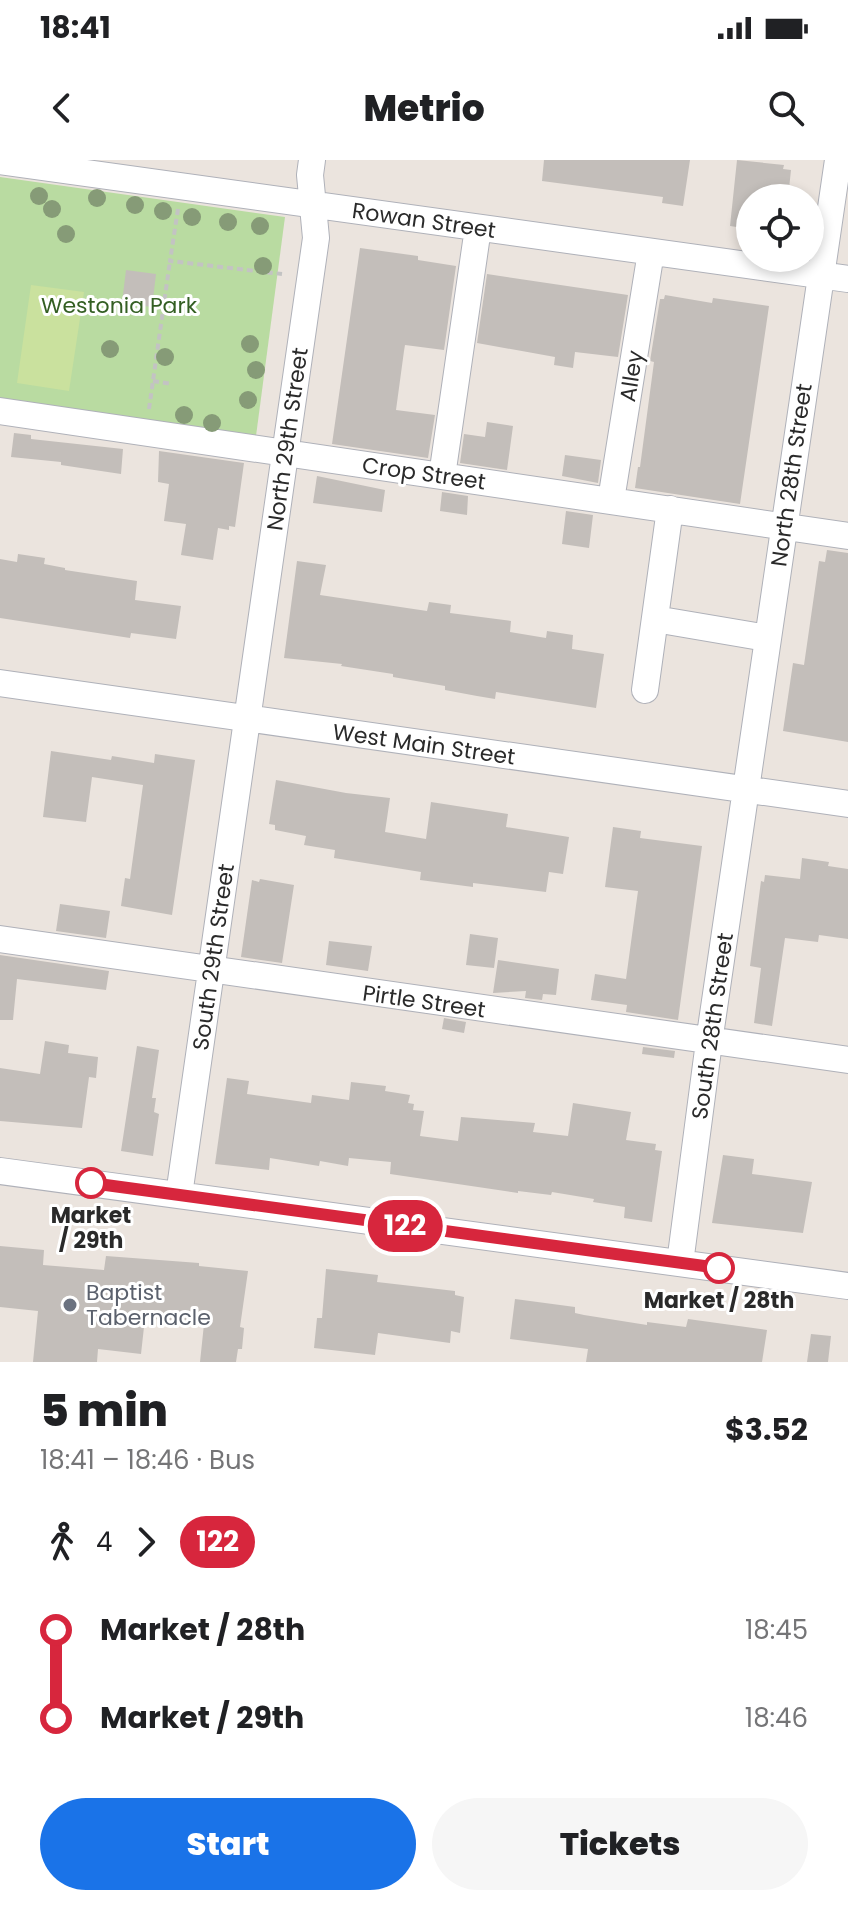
<!DOCTYPE html>
<meta charset="utf-8">
<style>
body{margin:0;font-family:Poppins,sans-serif;background:#f6f6f6;color:#202124;height:100vh;display:flex;flex-direction:column;font-size:30px;white-space:nowrap}
*{box-sizing:border-box;margin:0}
p{font-size:26px;color:#757577}
.icon{flex:none;width:44px;height:44px;fill:none;stroke:currentColor;stroke-width:2;stroke-linecap:round;stroke-linejoin:round}
.map{position:relative;height:1202px;overflow:hidden}
.details{display:flex;flex-direction:column;background:#fff;flex:1}
.details>*{flex:none}
.badge{padding:0 16px;border-radius:26px;font-size:28px;line-height:52px}
.controls{position:absolute;left:736px;top:24px;display:grid;gap:16px}
.controls a{display:grid;place-items:center;width:88px;height:88px;border-radius:50%;background:#fff;box-shadow:0 4px 12px #0003;font-size:40px}
.map>.badge{position:absolute;translate:-50% -50%;box-shadow:0 0 0 4px #fff}
.legs{display:flex;align-items:center;gap:12px;height:88px;padding:0 40px;font-size:26px}
.legs p{margin-inline-start:auto}
.headline{display:flex;align-items:center;justify-content:space-between;height:136px;padding:0 40px}
h1{font-size:44px;font-weight:800;line-height:60px}
.action{display:flex;gap:16px;margin-top:auto;padding:16px 40px}
.action a{flex:1;height:92px;border-radius:48px;background:#1a73e8;color:#fff;font-size:32px;font-weight:800;line-height:92px;text-align:center}
.action a+a{background:#f6f6f6;color:#202124}
ul{padding:0 40px;list-style:none}
li{display:flex;align-items:center;gap:28px;height:88px;font-size:30px}
li i{display:grid;place-items:center;width:12px;height:100%;margin:0 10px;background:currentColor}
li i::after{content:'';width:20px;height:20px;margin:-10px;border:6px solid;border-radius:50%;background:#fff}
li p{margin-inline-start:auto}
li:first-child i{background:linear-gradient(#0000 50%,currentColor 0)}
li:last-child i{background:linear-gradient(currentColor 50%,#0000 0)}
.status{display:flex;justify-content:space-between;align-items:center;height:56px;padding:0 40px;background:#fff;direction:ltr}
.status svg{height:22px;fill:currentColor}
header{display:flex;justify-content:space-between;align-items:center;height:104px;padding:0 40px;background:#fff;font-size:36px;font-weight:800}
.map>svg:first-child{display:block}
.green{fill:#b9dba1}
.pitch{fill:#cae19e}
.building{fill:#c3beba}
.lines{fill:none;stroke-linecap:round;stroke-linejoin:round}
.minor-casing{stroke:#afb1b9;stroke-width:28}
.path{stroke:#c3c3c3;stroke-width:4;stroke-dasharray:6 4;stroke-linecap:butt}
.minor{stroke:#fff;stroke-width:26}
.tree{fill:#869b77}
.line-1-casing{stroke:#fff;stroke-width:18}
.line-1{stroke:#d7263d;stroke-width:12}
.stop-1-dot{fill:#fff;stroke:#d7263d;stroke-width:4}
.worship-dot{fill:#6b7280;stroke:#fff;stroke-width:3}
.labels{text-anchor:middle;stroke-width:6;stroke-linejoin:round;paint-order:stroke}
.street-label{font-size:22px;fill:#2a2a2a;stroke:#fff}
.park-label{font-size:22px;fill:#345f23;stroke:#fff}
.stop-label{font-size:22px;font-weight:bold;fill:#2a2a2a;stroke:#fff}
.worship-label{font-size:22px;fill:#5b616d;stroke:#fff;text-anchor:start}
</style>
<div class="status"><b>18:41</b><svg viewBox="0 0 49 12"><path d="M0 12V9h3v3zM5 12V6h3v6zM10 12V3h3v9zM15 12V0h3v12zM26 1h20v11H26zM47 4h2v5h-2z"/></svg></div>
<header><svg class="icon" aria-label="back" viewBox="0 0 24 24"><path d="M15 5l-7 7 7 7"/></svg>Metrio<svg class="icon" aria-label="search" viewBox="0 0 24 24"><circle cx="10" cy="10" r="6"/><path d="M15 15l6 6"/></svg></header>
<div class="map">
<svg width="848" height="1202" viewBox="0 0 848 1202">
<rect width="100%" height="100%" fill="#ebe4de"/>
<path class="green" d="M 0,17 L 285,57 L 256,276 L 0,240 Z"/>
<path class="pitch" d="M 31,125 L 84,132 L 69,231 L 17,223 Z"/>
<path class="building" d="M 544,0 L 690,0 L 683,46 L 662,43 L 663,37 L 542,21 Z
M 737,0 L 784,5 L 783,9 L 791,10 L 788,38 L 750,38 L 750,69 L 730,66 Z
M 360,88 L 418,96 L 418,100 L 456,106 L 444,190 L 405,185 L 404,191 L 396,250 L 435,255 L 428,298 L 332,284 Z
M 126,110 L 156,114 L 152,147 L 122,143 Z
M 487,114 L 628,135 L 618,197 L 575,192 L 573,208 L 554,205 L 555,197 L 477,183 Z
M 665,135 L 712,143 L 713,138 L 769,146 L 740,344 L 635,328 L 638,307 L 640,307 L 654,202 L 650,201 L 660,139 L 664,139 Z
M 487,262 L 513,266 L 507,310 L 460,303 L 464,274 L 485,277 Z
M 14,273 L 31,275 L 31,279 L 123,289 L 121,314 L 61,305 L 61,302 L 11,297 Z
M 159,291 L 244,303 L 235,367 L 229,366 L 229,370 L 218,368 L 213,400 L 181,395 L 186,364 L 164,361 L 169,324 L 158,322 Z
M 565,295 L 601,300 L 598,323 L 562,316 Z
M 317,316 L 385,330 L 382,352 L 313,343 Z
M 442,332 L 468,336 L 467,355 L 440,351 Z
M 566,351 L 593,355 L 589,388 L 562,384 Z
M 827,390 L 848,393 L 848,582 L 783,571 L 793,503 L 804,505 L 819,401 L 825,402 Z
M 18,394 L 45,398 L 44,404 L 65,408 L 65,410 L 137,421 L 135,440 L 181,446 L 176,479 L 131,473 L 130,478 L 0,458 L 0,399 L 17,402 Z
M 297,401 L 326,405 L 320,435 L 427,451 L 429,442 L 451,445 L 450,453 L 511,461 L 510,472 L 546,478 L 547,471 L 573,475 L 572,489 L 604,494 L 596,548 L 496,532 L 495,539 L 477,536 L 445,530 L 445,526 L 393,517 L 393,514 L 341,506 L 342,504 L 284,498 Z
M 51,591 L 111,600 L 112,596 L 154,603 L 155,594 L 195,600 L 172,755 L 121,746 L 125,718 L 130,719 L 143,625 L 92,617 L 86,662 L 43,657 Z
M 276,620 L 346,633 L 390,638 L 385,672 L 426,679 L 431,642 L 508,654 L 506,667 L 569,677 L 563,714 L 549,712 L 546,732 L 473,723 L 473,727 L 420,720 L 421,712 L 334,698 L 335,690 L 304,685 L 306,676 L 275,670 L 275,665 L 269,664 Z
M 613,667 L 641,671 L 640,678 L 702,686 L 678,860 L 626,852 L 627,845 L 591,840 L 595,814 L 626,819 L 638,731 L 605,727 Z
M 802,698 L 829,702 L 828,706 L 848,709 L 848,779 L 819,775 L 818,782 L 785,778 L 772,866 L 754,863 L 761,808 L 750,806 L 761,721 L 764,722 L 765,715 L 800,719 Z
M 260,719 L 294,725 L 282,803 L 241,797 L 252,720 L 259,722 Z
M 60,744 L 110,751 L 106,778 L 56,771 Z
M 470,774 L 498,778 L 494,808 L 466,805 Z
M 329,781 L 372,786 L 368,811 L 326,805 Z
M 0,795 L 109,811 L 106,830 L 17,819 L 13,860 L 0,860 Z
M 498,800 L 559,809 L 556,835 L 543,834 L 542,840 L 525,838 L 526,831 L 493,833 Z
M 444,858 L 466,862 L 464,873 L 442,869 Z
M 45,881 L 69,885 L 68,893 L 98,897 L 96,918 L 89,917 L 82,968 L 0,961 L 0,908 L 40,914 Z
M 137,886 L 159,890 L 152,938 L 156,938 L 154,952 L 159,954 L 153,996 L 121,991 Z
M 643,887 L 675,891 L 674,898 L 642,894 Z
M 227,918 L 249,921 L 247,934 L 311,943 L 312,935 L 349,940 L 351,922 L 386,926 L 385,931 L 410,935 L 408,943 L 414,944 L 413,950 L 424,951 L 420,976 L 458,981 L 461,957 L 535,963 L 533,972 L 568,976 L 573,943 L 631,952 L 626,980 L 656,984 L 655,990 L 662,991 L 652,1062 L 624,1058 L 625,1047 L 593,1042 L 594,1039 L 552,1032 L 551,1035 L 518,1031 L 518,1033 L 390,1014 L 391,1002 L 349,998 L 348,1006 L 320,1001 L 319,1006 L 270,998 L 269,1010 L 215,1004 Z
M 723,995 L 754,999 L 752,1014 L 812,1022 L 803,1073 L 712,1063 Z
M 0,1086 L 44,1090 L 43,1105 L 104,1110 L 106,1096 L 199,1103 L 199,1106 L 248,1111 L 240,1167 L 244,1168 L 242,1189 L 238,1189 L 236,1202 L 200,1202 L 204,1164 L 145,1158 L 141,1194 L 98,1189 L 97,1202 L 33,1202 L 38,1151 L 0,1147 Z
M 326,1109 L 378,1115 L 377,1122 L 455,1131 L 455,1135 L 464,1137 L 460,1173 L 451,1171 L 450,1183 L 378,1173 L 375,1195 L 314,1188 L 317,1158 L 322,1158 Z
M 515,1139 L 575,1147 L 575,1153 L 584,1155 L 647,1165 L 647,1162 L 686,1167 L 688,1159 L 767,1170 L 762,1202 L 586,1202 L 588,1189 L 510,1179 Z
M 811,1174 L 831,1176 L 828,1202 L 807,1202 Z"/>
<g class="lines">
<g class="minor-casing">
<path id="minor" d="M 0,1 L 848,119
M 0,251 L 848,376
M 442,316 L 478,68
M 611,340 L 651,92
M 655,459 L 767,478
M 0,523 L 848,644
M 645,530 L 670,349
M 0,779 L 848,900
M 0,1011 L 848,1126
M 179,1035 L 316,78 L 310,15 L 312,0
M 680,1103 L 709,882 L 838,0"/>
</g>
<path class="path" d="M 178,49 L 170,101 L 282,114
M 153,221 L 172,224
M 149,249 L 170,101"/>
<use href="#minor" class="minor"/>
</g>
<g class="tree">
<circle cx="39" cy="36" r="9"/>
<circle cx="97" cy="38" r="9"/>
<circle cx="135" cy="45" r="9"/>
<circle cx="52" cy="49" r="9"/>
<circle cx="163" cy="51" r="9"/>
<circle cx="192" cy="57" r="9"/>
<circle cx="228" cy="62" r="9"/>
<circle cx="260" cy="66" r="9"/>
<circle cx="66" cy="74" r="9"/>
<circle cx="263" cy="106" r="9"/>
<circle cx="250" cy="184" r="9"/>
<circle cx="110" cy="189" r="9"/>
<circle cx="165" cy="197" r="9"/>
<circle cx="256" cy="210" r="9"/>
<circle cx="248" cy="240" r="9"/>
<circle cx="184" cy="255" r="9"/>
<circle cx="212" cy="263" r="9"/>
</g>
<g class="lines">
<g class="line-1-casing">
<path id="line-1" d="M 91,1023 L 719,1108"/>
</g>
<use href="#line-1" class="line-1"/>
</g>
<g class="stop-1-dot">
<circle cx="91" cy="1023" r="14"/>
<circle cx="719" cy="1108" r="14"/>
</g>
<circle class="worship-dot" cx="70" cy="1145" r="8"/>
<g class="labels">
<g class="street-label">
<text transform="translate(424 60) rotate(8)" y="8">Rowan Street</text>
<text transform="translate(631 216) rotate(-81)" y="8">Alley</text>
<text transform="translate(287 279) rotate(-82)" y="8">North 29th Street</text>
<text transform="translate(424 313) rotate(8)" y="8">Crop Street</text>
<text transform="translate(791 315) rotate(-82)" y="8">North 28th Street</text>
<text transform="translate(424 584) rotate(8)" y="8">West Main Street</text>
<text transform="translate(213 797) rotate(-82)" y="8">South 29th Street</text>
<text transform="translate(424 841) rotate(8)" y="8">Pirtle Street</text>
<text transform="translate(712 866) rotate(-82)" y="8">South 28th Street</text>
</g>
<g class="park-label">
<text x="119" y="153">Westonia Park</text>
</g>
<g class="stop-label">
<text x="91" y="1063">Market<tspan x="91" dy="25">/ 29th</tspan></text>
<text x="719" y="1148">Market / 28th</text>
</g>
<g class="worship-label">
<text x="86" y="1140">Baptist<tspan x="86" dy="25">Tabernacle</tspan></text>
</g>
</g>
</svg>
<div class="controls">
<a><svg class="icon" aria-label="locate" viewBox="0 0 24 24"><circle cx="12" cy="12" r="6"/><path d="M12 2v4M12 18v4M2 12h4M18 12h4"/></svg></a>
</div>
<b class="badge" style="left:405px;top:1066px;background:#d7263d;color:#fff">122</b>
</div>
<section class="details">
<div class="headline"><div><h1>5 min</h1><p>18:41 – 18:46 · Bus</p></div><b>$3.52</b></div>
<div class="legs"><svg class="icon" aria-label="walk" viewBox="0 0 24 24"><circle cx="13" cy="4" r="2"/><path d="M13 8l-2 6 4 7M11 14l-3 7M7 12l3-4h3l4 4"/></svg>4<svg class="icon" aria-label="forward" viewBox="0 0 24 24"><path d="M9 5l7 7-7 7"/></svg><b class="badge" style="background:#d7263d;color:#fff">122</b></div>
<ul>
<li><i style="color:#d7263d"></i><b>Market / 28th</b><p>18:45</p></li>
<li><i style="color:#d7263d"></i><b>Market / 29th</b><p>18:46</p></li>
</ul>
<div class="action"><a>Start</a><a>Tickets</a></div>
</section>
